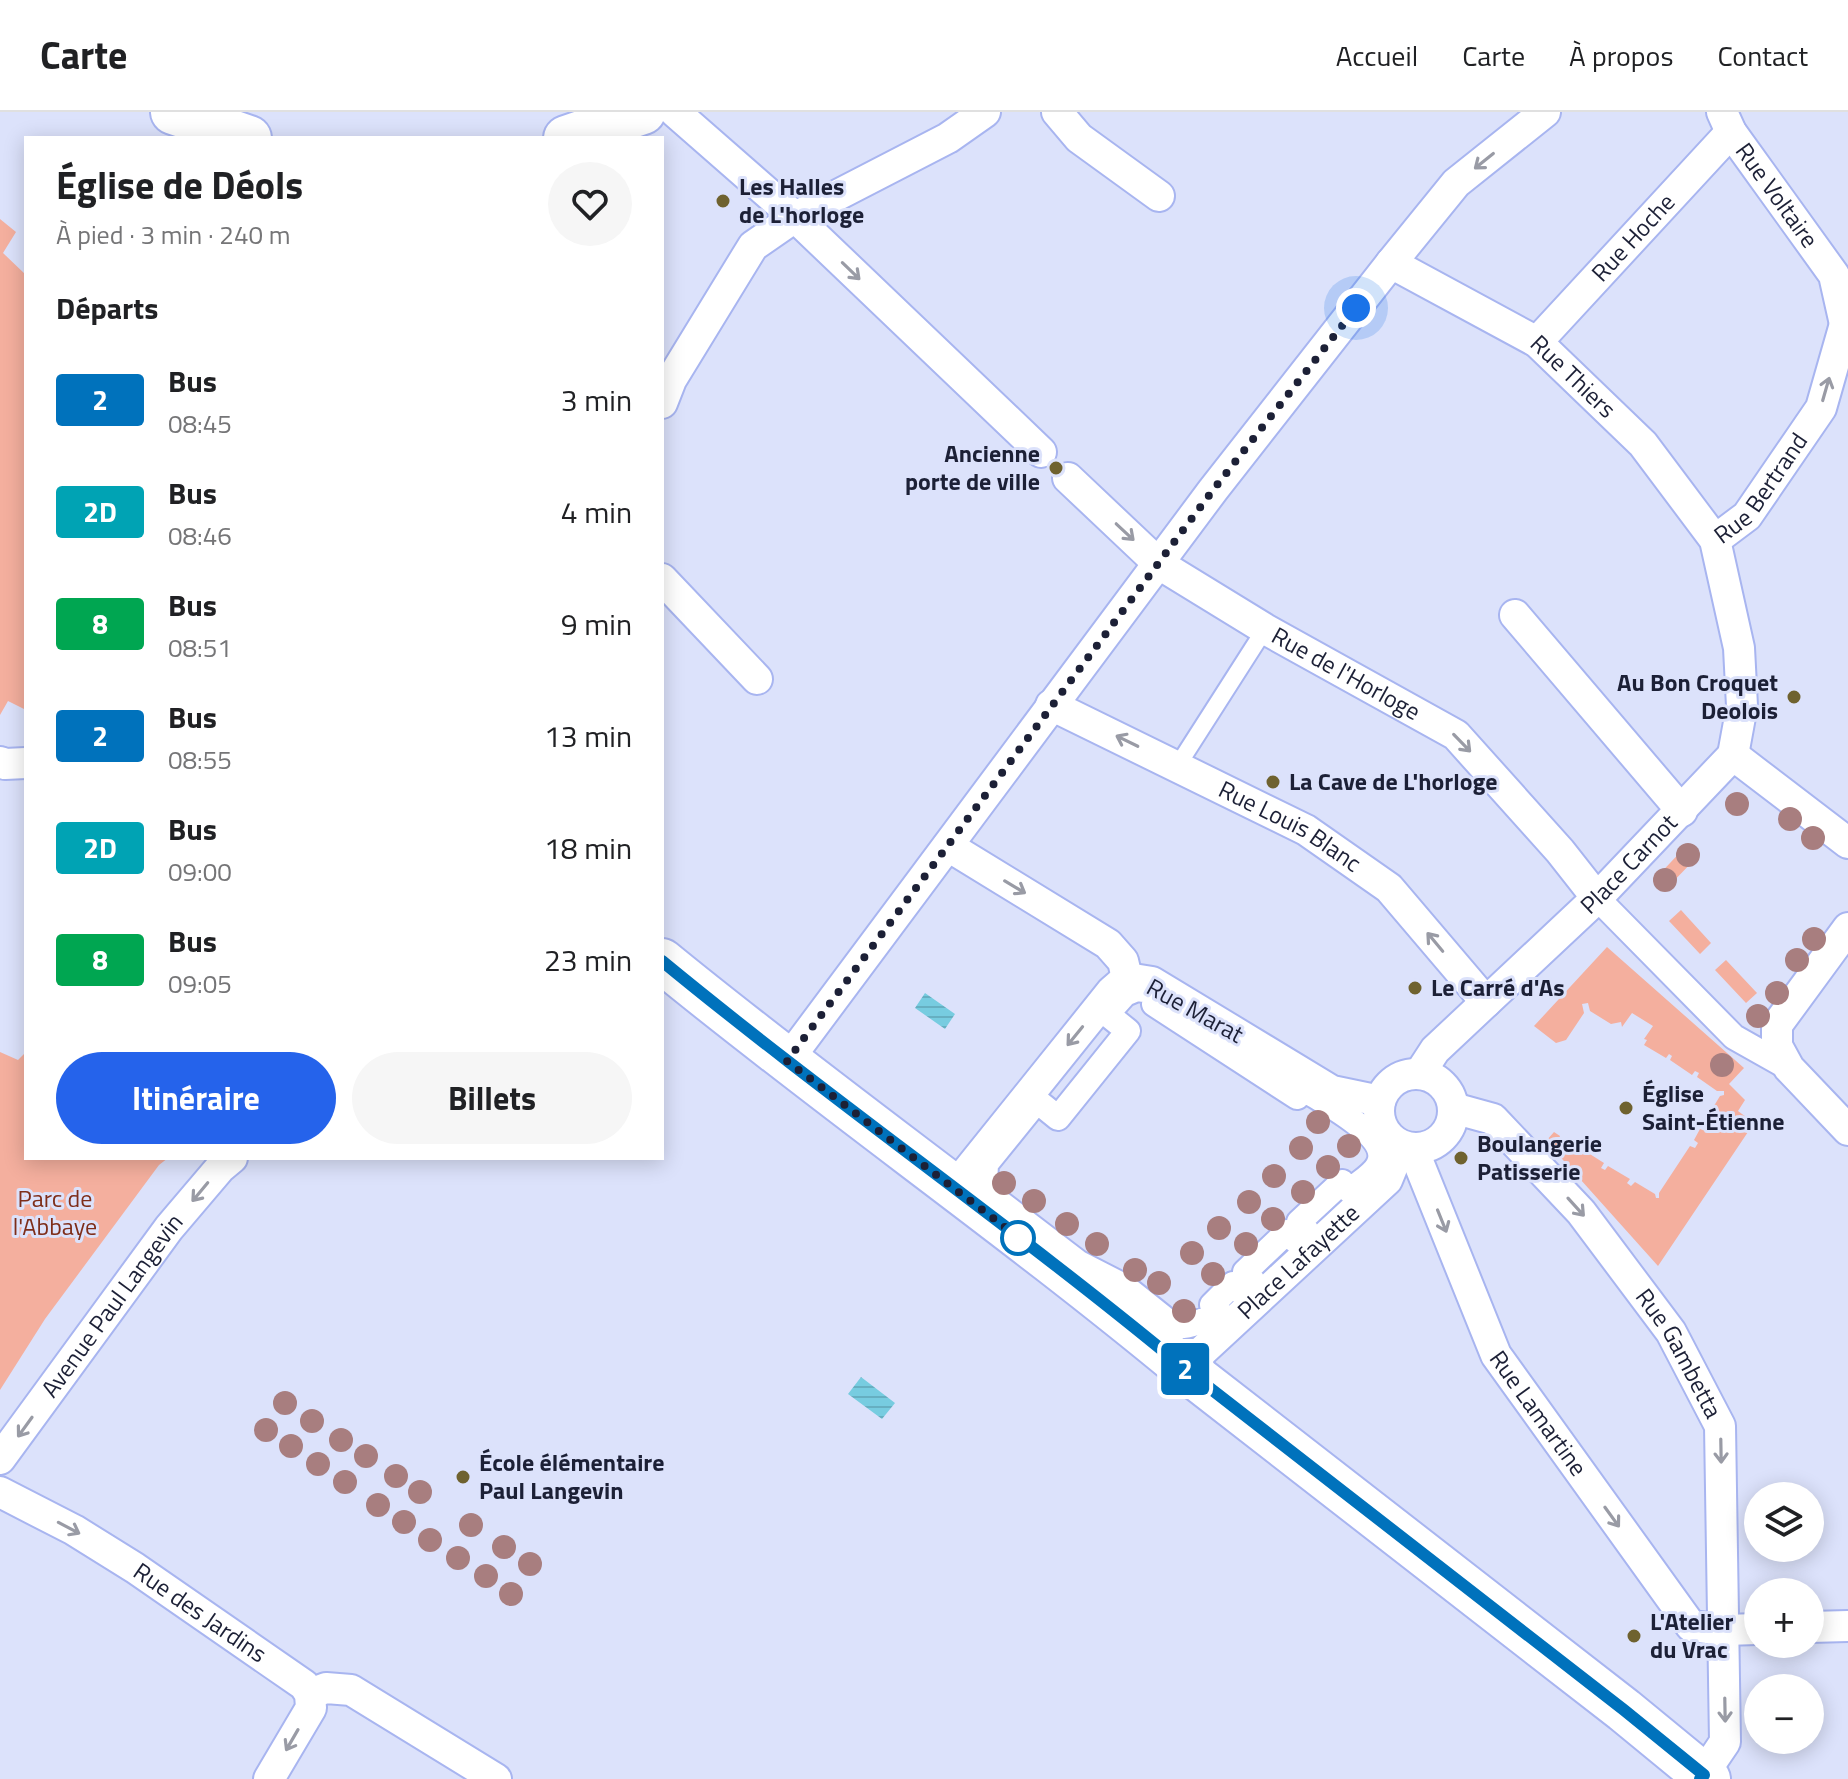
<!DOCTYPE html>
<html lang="fr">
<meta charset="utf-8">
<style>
body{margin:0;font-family:"Titillium Web",sans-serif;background:#f6f6f6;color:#202124;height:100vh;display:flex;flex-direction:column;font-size:30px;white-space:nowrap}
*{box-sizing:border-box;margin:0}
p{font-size:26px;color:#757577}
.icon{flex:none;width:44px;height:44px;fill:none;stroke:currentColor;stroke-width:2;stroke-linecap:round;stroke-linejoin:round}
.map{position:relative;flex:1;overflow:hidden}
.panel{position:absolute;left:24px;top:24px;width:640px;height:1024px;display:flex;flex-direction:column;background:#fff;border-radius:0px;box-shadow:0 4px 20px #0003}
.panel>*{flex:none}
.badge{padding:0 16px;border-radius:6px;font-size:28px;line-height:52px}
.fabs{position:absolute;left:1744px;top:1370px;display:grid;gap:16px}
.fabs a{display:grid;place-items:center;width:80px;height:80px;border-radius:50%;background:#fff;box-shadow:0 4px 20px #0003;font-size:40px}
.you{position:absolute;width:40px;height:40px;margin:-20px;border:6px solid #fff;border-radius:50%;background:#1a73e8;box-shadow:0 0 0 12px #1a73e833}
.map>.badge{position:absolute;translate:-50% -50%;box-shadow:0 0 0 4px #fff}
h2{padding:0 32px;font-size:30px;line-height:72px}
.round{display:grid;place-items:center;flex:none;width:84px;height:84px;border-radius:42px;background:#f6f6f6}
.headline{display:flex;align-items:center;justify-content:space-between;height:136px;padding:0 32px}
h1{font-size:38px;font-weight:700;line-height:60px}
.primary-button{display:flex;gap:16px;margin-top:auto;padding:16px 32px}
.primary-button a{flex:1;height:92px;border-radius:48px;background:#2563eb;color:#fff;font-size:32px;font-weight:700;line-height:92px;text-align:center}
.primary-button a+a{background:#f6f6f6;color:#202124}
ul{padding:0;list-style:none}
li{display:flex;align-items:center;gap:24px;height:112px;padding:0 32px}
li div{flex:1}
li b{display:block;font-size:30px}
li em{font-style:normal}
li .badge{min-width:88px;font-weight:700;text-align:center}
header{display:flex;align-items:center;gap:48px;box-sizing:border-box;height:112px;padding:0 40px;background:#fff;border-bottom:2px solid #e0e0e0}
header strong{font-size:38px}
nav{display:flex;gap:44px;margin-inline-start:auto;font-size:28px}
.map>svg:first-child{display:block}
.green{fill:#f4af9e}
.water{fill:url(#water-rules)}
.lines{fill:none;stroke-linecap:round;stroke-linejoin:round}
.service-casing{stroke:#a8b5f0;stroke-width:20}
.pedestrian-casing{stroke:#a8b5f0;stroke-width:28}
.minor-casing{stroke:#a8b5f0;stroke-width:34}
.secondary-casing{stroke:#a8b5f0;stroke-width:48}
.service{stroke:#fff;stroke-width:16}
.pedestrian{stroke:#fff;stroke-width:24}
.minor{stroke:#fff;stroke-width:30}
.secondary{stroke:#fff;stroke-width:44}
.tree{fill:#a87e7f}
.oneway{stroke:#999ba5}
.line-casing{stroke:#fff;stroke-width:18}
.line{stroke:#0072bc;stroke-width:12}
.walk{stroke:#1c2036;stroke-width:8;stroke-dasharray:0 14.4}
.poi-dot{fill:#6f622f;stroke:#dce2fb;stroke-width:3}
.stop-dot{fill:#fff;stroke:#0072bc;stroke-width:4}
.labels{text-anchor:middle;stroke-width:6;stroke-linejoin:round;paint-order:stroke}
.poi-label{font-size:24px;font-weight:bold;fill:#1c2036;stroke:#dce2fb;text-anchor:start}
.street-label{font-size:24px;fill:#1c2036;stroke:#dce2fb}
.park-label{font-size:24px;fill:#7e2d19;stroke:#dce2fb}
</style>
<header>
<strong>Carte</strong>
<nav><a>Accueil</a><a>Carte</a><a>À propos</a><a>Contact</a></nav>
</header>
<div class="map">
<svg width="1848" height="1667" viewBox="0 0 1848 1667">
<defs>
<pattern id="water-rules" width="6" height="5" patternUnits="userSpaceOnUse" patternTransform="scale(2)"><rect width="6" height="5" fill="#77cce0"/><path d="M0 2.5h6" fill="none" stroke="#66afc1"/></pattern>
</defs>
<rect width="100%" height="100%" fill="#dce2fb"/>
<path class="green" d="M 0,107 L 16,120 L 3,141 L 26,163 L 26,598 L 8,589 L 0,603 Z
M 1688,732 L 1699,743 L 1664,779 L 1653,769 Z
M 1681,798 L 1711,831 L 1700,842 L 1669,809 Z
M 1607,835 L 1744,956 L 1729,972 L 1745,988 L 1738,999 L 1754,1011 L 1658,1154 L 1546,1029 L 1554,1020 L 1560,1024 L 1558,1029 L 1562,1032 L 1565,1027 L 1581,1037 L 1578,1041 L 1582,1043 L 1585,1039 L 1604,1051 L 1601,1056 L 1605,1058 L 1608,1054 L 1630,1067 L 1627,1071 L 1631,1074 L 1635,1070 L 1655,1082 L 1656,1086 L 1659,1086 L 1659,1081 L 1690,1034 L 1695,1036 L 1698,1031 L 1694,1028 L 1700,1017 L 1705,1019 L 1711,1011 L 1706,1007 L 1720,984 L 1724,983 L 1724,979 L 1717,979 L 1697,965 L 1699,961 L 1695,959 L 1692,963 L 1670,948 L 1672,944 L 1669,942 L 1666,946 L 1644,933 L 1647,928 L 1644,927 L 1653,914 L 1632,901 L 1622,915 L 1621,910 L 1611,912 L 1590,899 L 1588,891 L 1582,892 L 1584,901 L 1566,928 L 1556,931 L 1534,914 Z
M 1726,848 L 1757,881 L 1746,891 L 1715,858 Z
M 0,940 L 18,948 L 26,940 L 26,1046 L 168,1046 L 159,1053 L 45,1207 L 0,1278 Z"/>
<path class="water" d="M 925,881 L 955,902 L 945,917 L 915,896 Z
M 861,1265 L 895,1291 L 882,1307 L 848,1282 Z"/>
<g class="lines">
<g class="service-casing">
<path id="service" d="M 1178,653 L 1265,517"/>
</g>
<g class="pedestrian-casing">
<path id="pedestrian" d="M 1597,786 L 1734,925 L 1789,956
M 1137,877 L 1145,878 L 1159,884 L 1154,892 L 1297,985 L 1302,976 C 1321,989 1394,1025 1378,1053 C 1373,1063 1358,1071 1350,1079 L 1342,1070 L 1299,1110 L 1307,1119 L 1296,1129 L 1287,1120 L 1245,1160 L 1253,1169 L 1241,1180 L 1233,1172 L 1212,1193 L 1219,1200 C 1205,1208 1190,1216 1174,1214 L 1124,1174 L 1079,1151 L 990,1083 L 985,1072 L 986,1052 L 1037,989 L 1058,1006 L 1128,919 L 1107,902 L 1125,882 Z"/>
</g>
<g class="minor-casing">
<g id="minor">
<path d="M 675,0 L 795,105 L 1041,340"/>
<path d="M 1057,0 L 1079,26 L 1159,84"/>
<path id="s1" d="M 1722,0 L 1731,20 L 1834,163 L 1845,212"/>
<path id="s2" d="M 1391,151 L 1537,230 L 1643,332 L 1715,428 L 1739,536 L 1742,594 L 1733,643"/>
<path id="s3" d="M 1537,230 L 1731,20"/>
<path d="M 662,291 L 671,268 L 753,134 L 795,105 L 948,26 L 985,0"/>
<path id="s4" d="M 1068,366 L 1159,452 L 1265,517 L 1456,623 L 1560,739 L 1597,786"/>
<path id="s5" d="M 1715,428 L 1747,404 L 1821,296 L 1845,212 L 1848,210"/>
<path d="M 662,467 L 757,567"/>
<path d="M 1515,503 L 1682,699"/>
<path id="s6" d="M 1051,593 L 1306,718 L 1389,776 L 1486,890"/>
<path d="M 0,650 L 5,652 L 26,651"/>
<path d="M 948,734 L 1108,832 L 1123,849 L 1127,866"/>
<path d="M 1848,816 L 1777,913 L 1777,934 L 1789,956 L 1848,1018"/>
<path d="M 1127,866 L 1152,870 L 1332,979 L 1380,989"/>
<path d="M 787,949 L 1213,378 L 1391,151 L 1456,71 L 1545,0"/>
<path id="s7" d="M 1420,961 L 1435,938 L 1597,786 L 1733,643 L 1848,731"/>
<circle cx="1416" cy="999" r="37"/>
<path id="s8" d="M 1453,996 L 1493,1007 L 1581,1100 L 1671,1220 L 1720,1314 L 1725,1630 L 1700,1667"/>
<path id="s9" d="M 1413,1037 L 1496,1243 L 1691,1514 L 1724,1518 L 1758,1517"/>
<path d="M 953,1077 L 1112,879 L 1127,866"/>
<path id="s10" d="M 1184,1256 L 1387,1068 L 1401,1034"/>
<path id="s11" d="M 0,1347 L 169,1116 L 220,1056 L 232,1046"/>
<path id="s12" d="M 0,1380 L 74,1418 L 135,1456 L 304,1573 L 310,1582 L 311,1596 L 269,1667"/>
<path d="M 1810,1515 L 1848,1514"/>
<path d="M 310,1582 L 326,1576 L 351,1578 L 496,1667"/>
</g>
</g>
<g class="secondary-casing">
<path id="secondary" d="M 173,0 L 249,26
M 566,26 L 643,0
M 662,849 C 833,989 1014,1115 1184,1256 L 1624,1598 L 1708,1667"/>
</g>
<use href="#service" class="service"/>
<use href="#pedestrian" class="pedestrian"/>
<use href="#minor" class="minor"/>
<use href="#secondary" class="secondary"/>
</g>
<g class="tree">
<circle cx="1737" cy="692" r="12"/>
<circle cx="1790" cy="707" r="12"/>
<circle cx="1813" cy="726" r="12"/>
<circle cx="1688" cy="743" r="12"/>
<circle cx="1665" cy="768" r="12"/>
<circle cx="1814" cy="827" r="12"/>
<circle cx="1797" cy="848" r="12"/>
<circle cx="1777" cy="881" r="12"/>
<circle cx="1758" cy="904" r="12"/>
<circle cx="1722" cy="953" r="12"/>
<circle cx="1318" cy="1010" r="12"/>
<circle cx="1349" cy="1034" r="12"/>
<circle cx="1301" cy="1036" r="12"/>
<circle cx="1328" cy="1055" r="12"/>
<circle cx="1274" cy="1064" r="12"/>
<circle cx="1004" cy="1071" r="12"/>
<circle cx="1303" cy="1080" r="12"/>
<circle cx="1034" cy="1089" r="12"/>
<circle cx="1249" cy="1090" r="12"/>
<circle cx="1273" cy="1107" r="12"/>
<circle cx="1067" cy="1112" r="12"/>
<circle cx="1219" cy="1116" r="12"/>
<circle cx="1097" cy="1132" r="12"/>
<circle cx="1246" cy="1132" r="12"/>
<circle cx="1192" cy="1141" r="12"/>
<circle cx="1135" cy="1158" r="12"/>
<circle cx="1213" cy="1162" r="12"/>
<circle cx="1159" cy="1171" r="12"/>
<circle cx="1184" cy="1199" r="12"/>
<circle cx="285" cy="1291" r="12"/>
<circle cx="312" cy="1309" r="12"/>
<circle cx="266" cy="1318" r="12"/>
<circle cx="341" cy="1328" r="12"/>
<circle cx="291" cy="1334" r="12"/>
<circle cx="366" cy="1344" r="12"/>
<circle cx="318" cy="1352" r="12"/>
<circle cx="396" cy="1364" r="12"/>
<circle cx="345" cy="1370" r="12"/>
<circle cx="420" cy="1380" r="12"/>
<circle cx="378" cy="1393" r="12"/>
<circle cx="404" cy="1410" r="12"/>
<circle cx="471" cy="1413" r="12"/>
<circle cx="430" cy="1428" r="12"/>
<circle cx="504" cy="1435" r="12"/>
<circle cx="458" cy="1446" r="12"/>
<circle cx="530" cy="1452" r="12"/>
<circle cx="486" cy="1464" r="12"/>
<circle cx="511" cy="1482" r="12"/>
</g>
<defs><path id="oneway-shaft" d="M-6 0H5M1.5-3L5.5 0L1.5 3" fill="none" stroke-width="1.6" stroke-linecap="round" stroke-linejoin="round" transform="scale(2)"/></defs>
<g class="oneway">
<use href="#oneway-shaft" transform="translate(1484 49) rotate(141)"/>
<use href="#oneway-shaft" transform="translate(851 159) rotate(44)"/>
<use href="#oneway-shaft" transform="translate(1826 277) rotate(-74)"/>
<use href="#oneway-shaft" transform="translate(1125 420) rotate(43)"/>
<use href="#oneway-shaft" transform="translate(1127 629) rotate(-154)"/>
<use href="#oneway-shaft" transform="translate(1462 631) rotate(46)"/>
<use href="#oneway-shaft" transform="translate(1015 775) rotate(31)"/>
<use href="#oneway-shaft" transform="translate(1435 830) rotate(-130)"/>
<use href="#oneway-shaft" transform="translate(1075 924) rotate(129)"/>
<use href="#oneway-shaft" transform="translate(200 1080) rotate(130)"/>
<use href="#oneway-shaft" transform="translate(1576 1095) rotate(48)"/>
<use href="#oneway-shaft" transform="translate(1442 1109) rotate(68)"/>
<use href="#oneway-shaft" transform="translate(25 1315) rotate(126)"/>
<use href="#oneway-shaft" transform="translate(1721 1339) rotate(89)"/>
<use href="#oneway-shaft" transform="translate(1612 1405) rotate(54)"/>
<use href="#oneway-shaft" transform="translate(69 1416) rotate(28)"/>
<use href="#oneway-shaft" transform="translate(1725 1598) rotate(89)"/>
<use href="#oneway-shaft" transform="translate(292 1628) rotate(120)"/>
</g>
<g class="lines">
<g class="line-casing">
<path id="line" d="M 662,849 C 832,989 1014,1115 1184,1256 L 1624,1598 L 1704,1663 L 1700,1667"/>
</g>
<use href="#line" class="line"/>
<path class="walk" d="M 1018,1126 L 1023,1129 L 787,949 L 1213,378 L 1356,196"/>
</g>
<g class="poi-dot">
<circle cx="723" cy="89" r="8"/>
<circle cx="1056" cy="356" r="8"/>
<circle cx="1794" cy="585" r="8"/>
<circle cx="1273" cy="670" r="8"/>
<circle cx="1415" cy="876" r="8"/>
<circle cx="1626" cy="996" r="8"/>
<circle cx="1461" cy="1046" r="8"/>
<circle cx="463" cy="1365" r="8"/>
<circle cx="1634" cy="1524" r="8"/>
</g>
<circle class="stop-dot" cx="1018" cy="1126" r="16"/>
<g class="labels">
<g class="poi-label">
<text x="739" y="83">Les Halles<tspan x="739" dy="28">de L'horloge</tspan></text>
<text x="1040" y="350" text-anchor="end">Ancienne<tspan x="1040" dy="28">porte de ville</tspan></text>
<text x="1778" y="579" text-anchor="end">Au Bon Croquet<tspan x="1778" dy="28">Deolois</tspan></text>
<text x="1289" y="678">La Cave de L'horloge</text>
<text x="1431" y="884">Le Carré d'As</text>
<text x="1642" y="990">Église<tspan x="1642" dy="28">Saint-Étienne</tspan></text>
<text x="1477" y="1040">Boulangerie<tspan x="1477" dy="28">Patisserie</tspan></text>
<text x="479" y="1359">École élémentaire<tspan x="479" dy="28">Paul Langevin</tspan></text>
<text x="1650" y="1518">L'Atelier<tspan x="1650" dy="28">du Vrac</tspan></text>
</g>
<g class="street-label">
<text dy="8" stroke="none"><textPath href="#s1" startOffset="100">Rue Voltaire</textPath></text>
<text dy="8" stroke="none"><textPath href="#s3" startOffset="142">Rue Hoche</textPath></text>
<text dy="8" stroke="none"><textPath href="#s2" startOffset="216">Rue Thiers</textPath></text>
<text dy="8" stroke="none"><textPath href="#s5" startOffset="70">Rue Bertrand</textPath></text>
<text dy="8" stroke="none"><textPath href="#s4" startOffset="342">Rue de l'Horloge</textPath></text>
<text dy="8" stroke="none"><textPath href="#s6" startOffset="268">Rue Louis Blanc</textPath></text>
<text dy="8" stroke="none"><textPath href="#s7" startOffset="296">Place Carnot</textPath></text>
<text transform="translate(1195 899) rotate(29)" y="8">Rue Marat</text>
<text dy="8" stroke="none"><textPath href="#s10" startOffset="156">Place Lafayette</textPath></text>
<text dy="8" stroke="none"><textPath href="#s11" startOffset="190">Avenue Paul Langevin</textPath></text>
<text dy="8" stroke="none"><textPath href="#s8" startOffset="342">Rue Gambetta</textPath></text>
<text dy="8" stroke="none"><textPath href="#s9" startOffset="294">Rue Lamartine</textPath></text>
<text dy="8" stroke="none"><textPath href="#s12" startOffset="234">Rue des Jardins</textPath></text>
</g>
<g class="park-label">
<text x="55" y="1095">Parc de<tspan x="55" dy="28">l'Abbaye</tspan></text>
</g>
</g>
</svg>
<div class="fabs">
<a><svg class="icon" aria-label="layers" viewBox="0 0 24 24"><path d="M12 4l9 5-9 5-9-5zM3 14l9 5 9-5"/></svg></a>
<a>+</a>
<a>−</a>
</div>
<div class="you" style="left:1356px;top:196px"></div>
<b class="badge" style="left:1185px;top:1257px;background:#0072bc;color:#fff">2</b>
<section class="panel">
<div class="headline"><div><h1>Église de Déols</h1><p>À pied · 3 min · 240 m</p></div><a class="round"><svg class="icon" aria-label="heart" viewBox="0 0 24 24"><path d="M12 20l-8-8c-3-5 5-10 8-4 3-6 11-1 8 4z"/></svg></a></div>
<h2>Départs</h2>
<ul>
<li><span class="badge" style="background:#0072bc;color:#fff">2</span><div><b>Bus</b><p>08:45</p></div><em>3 min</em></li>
<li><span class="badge" style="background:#00a3b4;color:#fff">2D</span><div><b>Bus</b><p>08:46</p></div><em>4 min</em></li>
<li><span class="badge" style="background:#00a651;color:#fff">8</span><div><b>Bus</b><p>08:51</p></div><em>9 min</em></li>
<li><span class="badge" style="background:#0072bc;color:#fff">2</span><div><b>Bus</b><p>08:55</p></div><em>13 min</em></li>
<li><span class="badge" style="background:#00a3b4;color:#fff">2D</span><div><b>Bus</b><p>09:00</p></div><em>18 min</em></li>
<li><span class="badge" style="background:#00a651;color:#fff">8</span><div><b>Bus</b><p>09:05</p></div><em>23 min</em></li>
</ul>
<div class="primary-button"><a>Itinéraire</a><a>Billets</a></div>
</section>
</div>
